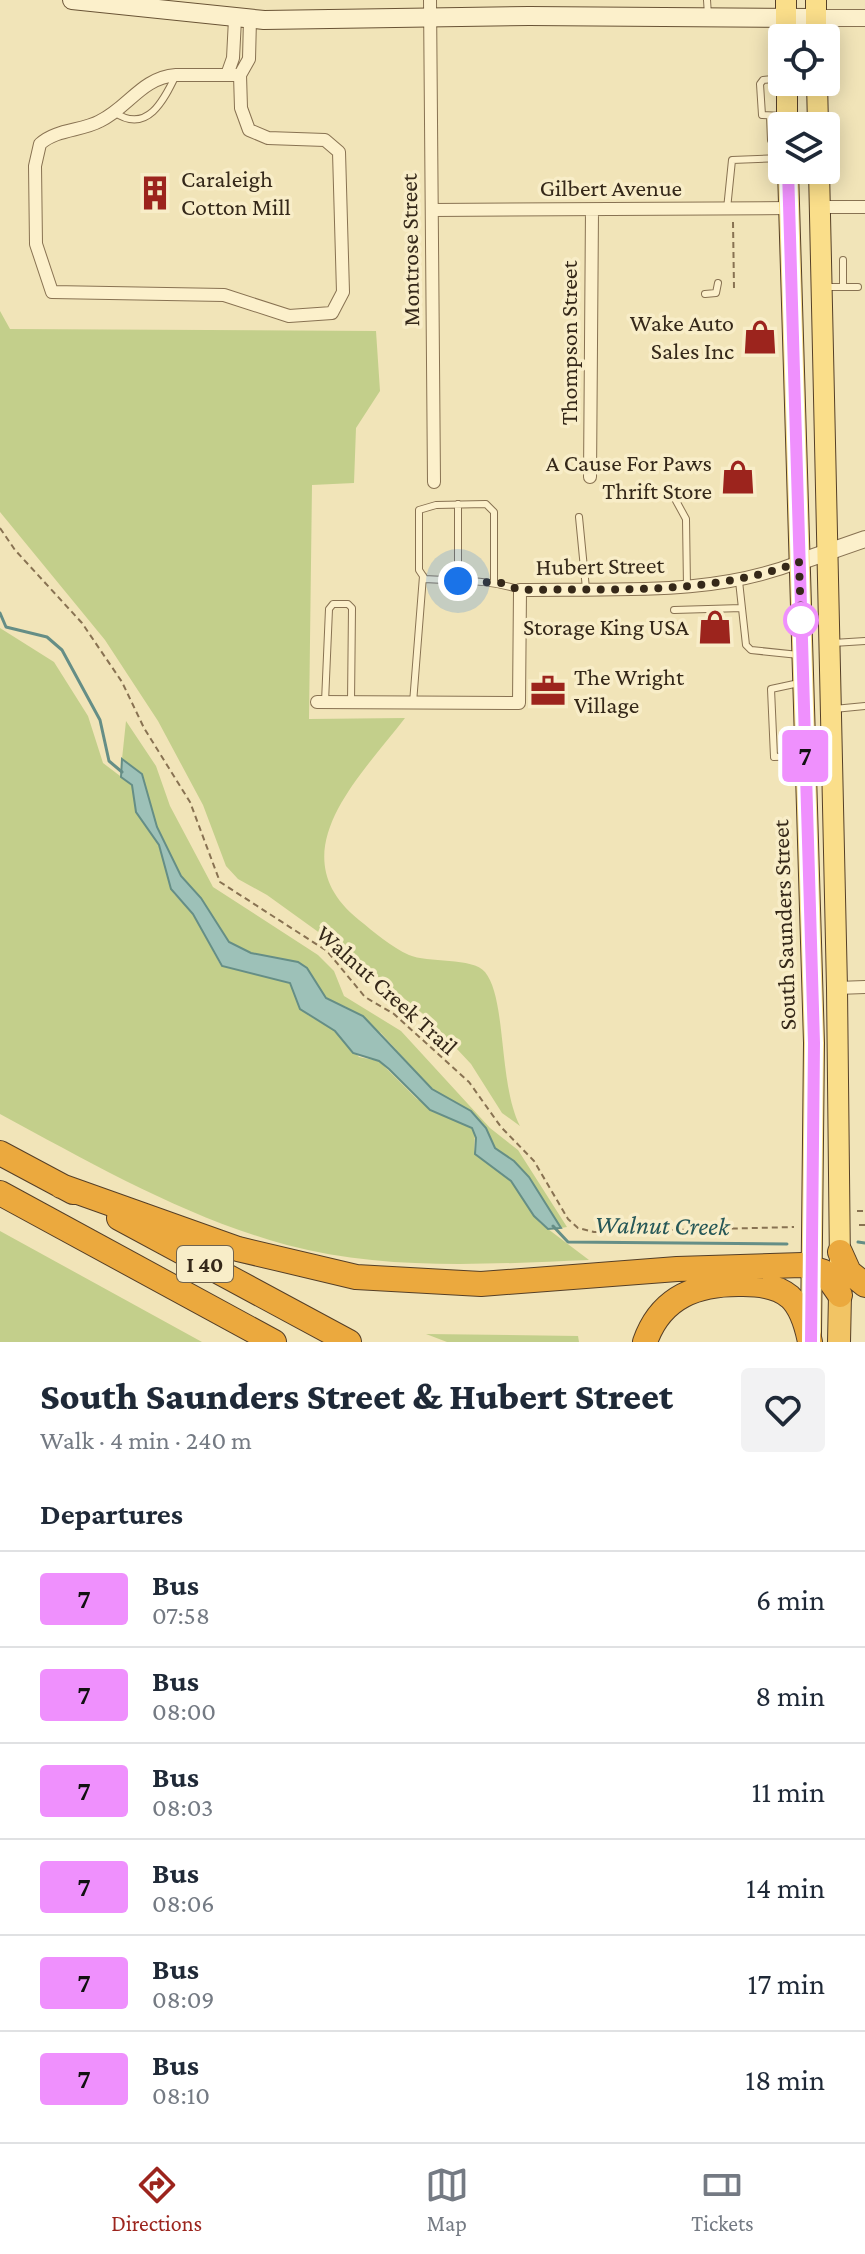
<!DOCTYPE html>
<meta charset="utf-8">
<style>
body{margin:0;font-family:"Crimson Pro",serif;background:#f2f2f3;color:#1f2937;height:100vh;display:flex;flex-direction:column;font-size:30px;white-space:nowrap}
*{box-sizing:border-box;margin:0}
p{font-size:26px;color:#747a83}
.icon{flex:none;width:44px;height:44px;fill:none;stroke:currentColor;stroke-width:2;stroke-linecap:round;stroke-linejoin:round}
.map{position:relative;height:1342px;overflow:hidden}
.sheet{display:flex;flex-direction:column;background:#fff;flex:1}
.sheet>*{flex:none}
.badge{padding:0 16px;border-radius:6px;font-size:28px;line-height:52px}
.tools{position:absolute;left:768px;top:24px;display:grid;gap:16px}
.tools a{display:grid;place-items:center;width:72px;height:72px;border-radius:8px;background:#fff;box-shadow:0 4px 20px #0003;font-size:40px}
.you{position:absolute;width:40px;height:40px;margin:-20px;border:6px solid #fff;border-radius:50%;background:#1a73e8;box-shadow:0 0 0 12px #1a73e833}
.map>.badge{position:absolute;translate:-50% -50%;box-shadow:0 0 0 4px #fff}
h2{padding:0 40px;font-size:30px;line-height:72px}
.round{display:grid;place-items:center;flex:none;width:84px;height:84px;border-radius:8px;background:#f2f2f3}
.head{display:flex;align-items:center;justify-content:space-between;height:136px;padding:0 40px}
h1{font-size:38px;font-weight:800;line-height:60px}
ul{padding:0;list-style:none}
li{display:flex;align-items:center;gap:24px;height:96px;padding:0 40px;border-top:2px solid #e0e1e3}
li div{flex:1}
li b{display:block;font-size:30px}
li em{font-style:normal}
li .badge{min-width:88px;font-weight:700;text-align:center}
.menu{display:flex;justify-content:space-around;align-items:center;height:112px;border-top:2px solid #e0e1e3;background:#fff;font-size:22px;color:#747a83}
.menu a{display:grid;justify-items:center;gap:4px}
.menu .selected{color:#9c241d}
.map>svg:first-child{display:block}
.green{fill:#c3cf8b}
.water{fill:#9dc1b8;stroke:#658e86;stroke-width:2}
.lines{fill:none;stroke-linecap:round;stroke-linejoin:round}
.stream{stroke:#658e86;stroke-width:3}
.service-casing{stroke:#887252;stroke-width:8}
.minor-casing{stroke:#887252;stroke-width:14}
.tertiary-casing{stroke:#887252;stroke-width:18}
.secondary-casing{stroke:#695335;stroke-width:20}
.primary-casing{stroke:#553f27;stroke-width:22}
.trunk-casing{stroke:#553f27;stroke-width:24}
.motorway-casing{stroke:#553f27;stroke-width:26}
.path{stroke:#887252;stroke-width:2;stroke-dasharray:6 4;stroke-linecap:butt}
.service{stroke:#fcf0cb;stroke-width:6}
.minor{stroke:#fcf0cb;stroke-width:12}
.tertiary{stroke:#fcf0cb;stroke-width:16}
.secondary{stroke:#fcf0cb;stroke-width:18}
.primary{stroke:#fade8a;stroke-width:20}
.trunk{stroke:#f2c464;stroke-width:22}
.motorway{stroke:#eba93e;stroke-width:24}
.line-casing{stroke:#fff;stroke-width:18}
.line{stroke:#ef90fd;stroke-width:12}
.walk{stroke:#352819;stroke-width:8;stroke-dasharray:0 14.4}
.stop-dot{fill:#fff;stroke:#ef90fd;stroke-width:4}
.labels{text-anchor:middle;stroke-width:7;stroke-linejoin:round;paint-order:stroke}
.shield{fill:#f8edc8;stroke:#70634e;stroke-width:2}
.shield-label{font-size:22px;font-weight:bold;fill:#352819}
.poi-label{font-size:24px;fill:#352819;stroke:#f8edc8;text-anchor:end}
.street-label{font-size:24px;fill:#352819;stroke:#f8edc8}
.water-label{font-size:26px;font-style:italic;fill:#265757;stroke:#f8edc8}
</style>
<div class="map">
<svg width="865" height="1342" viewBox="0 0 865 1342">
<rect width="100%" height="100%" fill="#f1e4b8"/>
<path class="green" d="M 0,311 L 10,329 L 376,331 L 380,391 L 356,428 L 354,483 L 312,485 L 309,719 L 405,718 C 360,777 277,854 359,920 C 374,932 391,947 409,955 C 427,963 473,957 485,972 C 507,999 498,1083 520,1126 L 502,1113 L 471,1064 L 428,1018 L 360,962 L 267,895 L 238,879 L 226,866 L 203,805 L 158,721 L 105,640 L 0,512 Z
M 0,628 L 54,662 L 88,716 L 103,763 L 132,785 L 136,812 L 159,845 L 174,894 L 193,914 L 221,966 L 290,983 L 308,1015 L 335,1031 L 359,1057 L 379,1061 L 417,1099 L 469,1125 L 475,1131 L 474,1151 L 480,1158 L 511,1181 L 540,1223 L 589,1260 C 489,1264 384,1271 287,1245 C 184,1217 93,1164 0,1114 Z
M 126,721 L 156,766 L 170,806 L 213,887 L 318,955 L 334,971 L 344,996 L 401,1031 L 490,1128 L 518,1150 L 567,1227 L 561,1228 L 529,1177 L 514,1161 L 495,1148 L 486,1128 L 432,1089 L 381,1033 L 346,1007 L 326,998 L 303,965 L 251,953 L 229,942 L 201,898 L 181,876 L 157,827 L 142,774 L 122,759 Z
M 0,1231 L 182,1331 L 202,1342 L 0,1342 Z
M 426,1334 L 578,1336 L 579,1342 L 447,1342 Z"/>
<path class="water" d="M 122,759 L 142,774 L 157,827 L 181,876 L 201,898 L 229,942 L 251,953 L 298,962 L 307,968 L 326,998 L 363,1016 L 432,1089 L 471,1111 L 486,1128 L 495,1148 L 514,1161 L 529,1177 L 561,1228 L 548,1229 L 534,1216 L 511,1181 L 475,1154 L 476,1138 L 472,1128 L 430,1110 L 389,1069 L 379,1061 L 353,1053 L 335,1031 L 300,1009 L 290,983 L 222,966 L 193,914 L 171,889 L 159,845 L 136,812 L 132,785 L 121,777 Z"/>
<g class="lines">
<path class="stream" d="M 0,613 L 6,627 L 47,637 L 62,650 L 100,720 L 109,761 L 122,772
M 553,1226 L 568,1242 L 787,1244
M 858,1242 L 865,1243"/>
<g class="service-casing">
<path id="service" d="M 707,0 L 708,15
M 782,78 L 763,80 L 760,84 L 762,115 L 785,116
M 114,112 C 147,135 164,100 176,75
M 770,117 L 771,140 L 782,141
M 727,209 L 732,160 L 782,158
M 843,260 L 843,287
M 825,287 L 858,287
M 705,294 L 716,293 L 718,283
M 674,497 L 686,519 L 687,587
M 458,504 L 458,581
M 579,517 L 586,589
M 739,581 L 746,645 L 751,650 L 799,655
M 494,583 L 494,512 L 486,504 L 436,505 L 419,510 L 419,570 L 425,579 C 456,581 489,579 520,590
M 674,610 L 742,608
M 833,643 L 865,641
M 799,683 L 771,689 L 774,757 L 803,756
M 325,702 L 329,609 L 333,604 L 348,604 L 352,608 L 351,702
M 413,703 L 423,576
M 834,709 L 865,706"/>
</g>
<g class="minor-casing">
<path id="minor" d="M 430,0 L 434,482
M 176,75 L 240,75 L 241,108 L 249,130 L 268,138 L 325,140 L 339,152 L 343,292 L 332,313 L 289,316 L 224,295 L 52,292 L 36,244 L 35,166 L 40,144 C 56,129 82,131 100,121 C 129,107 141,78 176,75 Z
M 227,75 L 233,58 L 235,19
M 240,75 L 249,59 L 250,19
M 819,207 L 865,207
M 432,210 L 790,208
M 590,477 L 592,210
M 317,702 L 519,703 L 520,590 C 614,588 710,597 799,562
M 837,988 L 865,987"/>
</g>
<g class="tertiary-casing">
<path id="tertiary" d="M 815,18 L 865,18
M 799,562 L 865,539"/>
</g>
<g class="secondary-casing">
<path id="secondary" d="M 72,0 L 264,20 L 529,16 L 815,18"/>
</g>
<g class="primary-casing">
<path id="primary" d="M 786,0 L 786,38
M 816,0 L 816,38
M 787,82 L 787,126
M 817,82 L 818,126
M 788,170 L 814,1043 L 811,1333
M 819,170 L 837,988 L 840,1266"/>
</g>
<g class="trunk-casing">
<path id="trunk" d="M 839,1342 L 840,1295"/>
</g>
<g class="motorway-casing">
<path id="motorway" d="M 0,1153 L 73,1192
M 61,1186 L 238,1249 L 356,1277 L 481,1284 L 677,1269 L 802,1265 L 824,1272 L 840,1295
M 0,1193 L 274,1342
M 119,1218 L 349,1342
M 840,1252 L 849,1272 L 865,1285
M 645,1342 C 661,1296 698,1283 743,1284 C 759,1284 777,1286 790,1297 C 802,1308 807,1327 810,1342"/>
</g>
<path class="path" d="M 733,222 L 734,288
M 0,528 L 15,550 L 82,623 L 122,682 L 144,728 L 190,802 L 220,882 L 327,951 L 365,997 L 394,1014 L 469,1082 L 501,1127 L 534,1161 L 568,1219 L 578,1228 L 594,1232 L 794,1227
M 857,1211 L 865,1211
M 859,1225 L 865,1225"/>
<use href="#service" class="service"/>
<use href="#minor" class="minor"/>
<use href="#tertiary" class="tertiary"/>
<use href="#secondary" class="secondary"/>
<use href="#primary" class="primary"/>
<use href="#trunk" class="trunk"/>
<use href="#motorway" class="motorway"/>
</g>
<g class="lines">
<g class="line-casing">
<path id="line" d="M 788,170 L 814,1043 L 811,1342"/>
</g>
<use href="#line" class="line"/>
<path class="walk" d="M 458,581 L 501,583 L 520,590 C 614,588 709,596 799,562 L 801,620"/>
</g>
<defs>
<g id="building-bare" transform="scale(2.76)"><path d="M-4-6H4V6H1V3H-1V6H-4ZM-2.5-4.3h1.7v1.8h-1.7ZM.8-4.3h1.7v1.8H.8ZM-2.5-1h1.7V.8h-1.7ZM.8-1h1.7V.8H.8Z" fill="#9c241d" stroke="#f8edc8" stroke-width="2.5" paint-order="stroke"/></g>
<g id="shop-bare" transform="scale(2.76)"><path d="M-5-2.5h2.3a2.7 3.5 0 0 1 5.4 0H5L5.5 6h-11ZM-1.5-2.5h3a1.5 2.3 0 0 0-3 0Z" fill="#9c241d" stroke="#f8edc8" stroke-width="2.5" paint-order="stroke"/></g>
<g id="office-bare" transform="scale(2.76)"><path d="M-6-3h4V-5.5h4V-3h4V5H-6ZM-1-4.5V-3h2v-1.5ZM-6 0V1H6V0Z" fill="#9c241d" stroke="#f8edc8" stroke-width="2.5" paint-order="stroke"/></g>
</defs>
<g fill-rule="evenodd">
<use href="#building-bare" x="155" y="193"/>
<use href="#shop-bare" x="760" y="337"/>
<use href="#shop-bare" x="738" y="477"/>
<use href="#shop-bare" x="715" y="627"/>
<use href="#office-bare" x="548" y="691"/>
</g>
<circle class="stop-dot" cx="801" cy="620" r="16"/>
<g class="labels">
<rect class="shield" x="177" y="1246" width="56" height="36" rx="6"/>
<g class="shield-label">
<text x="205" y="1272">I 40</text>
</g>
<g class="poi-label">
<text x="181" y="187" text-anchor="start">Caraleigh<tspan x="181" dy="28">Cotton Mill</tspan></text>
<text x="734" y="331">Wake Auto<tspan x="734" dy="28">Sales Inc</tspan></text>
<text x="712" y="471">A Cause For Paws<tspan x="712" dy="28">Thrift Store</tspan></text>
<text x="689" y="635">Storage King USA</text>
<text x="574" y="685" text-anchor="start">The Wright<tspan x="574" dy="28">Village</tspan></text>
</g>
<g class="street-label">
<text x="611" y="196">Gilbert Avenue</text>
<text transform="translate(410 250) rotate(-91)" y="8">Montrose Street</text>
<text transform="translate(569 343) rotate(-90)" y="8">Thompson Street</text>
<text transform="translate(600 566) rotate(-1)" y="8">Hubert Street</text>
<text transform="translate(784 925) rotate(-92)" y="8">South Saunders Street</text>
<text transform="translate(387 990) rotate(42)" y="8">Walnut Creek Trail</text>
</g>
<g class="water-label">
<text transform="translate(662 1225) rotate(1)" y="9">Walnut Creek</text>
</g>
</g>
</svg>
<div class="tools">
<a><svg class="icon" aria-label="locate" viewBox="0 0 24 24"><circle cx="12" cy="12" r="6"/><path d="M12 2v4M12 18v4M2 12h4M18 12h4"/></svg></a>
<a><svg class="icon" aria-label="layers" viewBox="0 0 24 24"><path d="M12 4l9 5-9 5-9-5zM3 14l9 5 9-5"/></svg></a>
</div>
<div class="you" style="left:458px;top:581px"></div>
<b class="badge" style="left:805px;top:756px;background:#ef90fd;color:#111">7</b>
</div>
<section class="sheet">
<div class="head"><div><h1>South Saunders Street &amp; Hubert Street</h1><p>Walk · 4 min · 240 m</p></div><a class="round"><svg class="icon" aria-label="heart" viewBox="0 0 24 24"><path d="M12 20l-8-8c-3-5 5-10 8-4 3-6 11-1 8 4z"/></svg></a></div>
<h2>Departures</h2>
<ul>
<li><span class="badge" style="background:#ef90fd;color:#111">7</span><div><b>Bus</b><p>07:58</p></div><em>6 min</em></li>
<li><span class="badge" style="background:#ef90fd;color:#111">7</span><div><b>Bus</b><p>08:00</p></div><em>8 min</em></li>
<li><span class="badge" style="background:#ef90fd;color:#111">7</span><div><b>Bus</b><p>08:03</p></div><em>11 min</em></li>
<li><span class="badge" style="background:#ef90fd;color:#111">7</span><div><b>Bus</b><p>08:06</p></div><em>14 min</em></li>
<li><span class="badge" style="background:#ef90fd;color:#111">7</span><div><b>Bus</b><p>08:09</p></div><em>17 min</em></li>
<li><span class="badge" style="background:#ef90fd;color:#111">7</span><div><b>Bus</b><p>08:10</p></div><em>18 min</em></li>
</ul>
</section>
<nav class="menu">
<a class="selected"><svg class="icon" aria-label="directions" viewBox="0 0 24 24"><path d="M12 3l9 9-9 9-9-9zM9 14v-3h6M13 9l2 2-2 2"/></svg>Directions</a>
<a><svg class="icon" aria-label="map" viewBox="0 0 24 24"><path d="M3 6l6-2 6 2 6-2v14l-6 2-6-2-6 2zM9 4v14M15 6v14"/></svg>Map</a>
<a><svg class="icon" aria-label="tickets" viewBox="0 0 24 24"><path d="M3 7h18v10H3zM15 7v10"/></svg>Tickets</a>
</nav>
